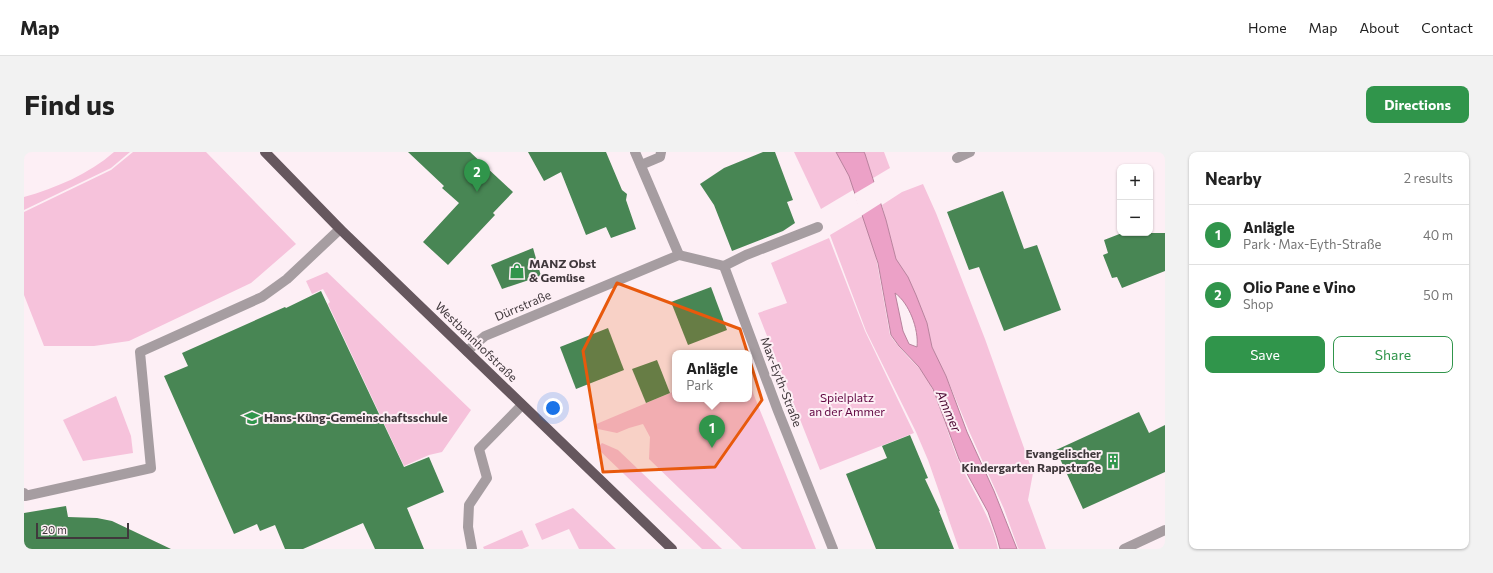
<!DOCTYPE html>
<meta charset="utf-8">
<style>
:root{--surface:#fff;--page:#f2f2f2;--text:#222;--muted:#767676;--line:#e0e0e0;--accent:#30954b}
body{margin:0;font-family:Commissioner,sans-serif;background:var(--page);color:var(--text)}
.controls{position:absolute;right:12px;top:12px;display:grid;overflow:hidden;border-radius:8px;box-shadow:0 1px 3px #0004}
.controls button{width:36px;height:36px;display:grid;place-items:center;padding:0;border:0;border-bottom:1px solid var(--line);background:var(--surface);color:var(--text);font:20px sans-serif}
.scale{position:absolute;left:12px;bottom:10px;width:93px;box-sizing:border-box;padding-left:4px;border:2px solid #40383c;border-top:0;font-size:11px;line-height:14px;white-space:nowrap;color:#40383c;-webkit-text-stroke:3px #fdeff5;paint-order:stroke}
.you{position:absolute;left:529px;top:256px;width:14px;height:14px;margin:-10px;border:3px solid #fff;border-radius:50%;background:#1a73e8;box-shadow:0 0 0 6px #1a73e833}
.badge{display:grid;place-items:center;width:26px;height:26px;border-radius:50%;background:var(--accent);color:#fff;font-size:13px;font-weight:700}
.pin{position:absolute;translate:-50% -33px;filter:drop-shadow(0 1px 2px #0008)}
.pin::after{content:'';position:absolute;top:21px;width:14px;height:12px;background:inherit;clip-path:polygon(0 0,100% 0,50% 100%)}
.popup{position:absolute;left:648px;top:198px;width:80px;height:52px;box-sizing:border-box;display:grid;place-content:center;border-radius:8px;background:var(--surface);filter:drop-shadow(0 1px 3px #0005);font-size:13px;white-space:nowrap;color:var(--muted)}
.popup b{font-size:15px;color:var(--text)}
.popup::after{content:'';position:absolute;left:50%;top:100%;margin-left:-8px;border:8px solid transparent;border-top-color:var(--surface)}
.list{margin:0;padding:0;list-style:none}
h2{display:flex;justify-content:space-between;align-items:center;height:52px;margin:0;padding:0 16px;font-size:17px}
h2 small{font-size:13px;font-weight:400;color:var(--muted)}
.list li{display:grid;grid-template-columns:26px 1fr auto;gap:12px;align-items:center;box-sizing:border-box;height:60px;padding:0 16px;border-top:1px solid var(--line)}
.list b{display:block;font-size:15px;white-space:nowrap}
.list p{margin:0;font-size:13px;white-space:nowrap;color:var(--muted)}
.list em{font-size:13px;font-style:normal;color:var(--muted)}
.actions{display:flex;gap:8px;padding:12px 16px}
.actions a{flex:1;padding:9px 0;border:1px solid var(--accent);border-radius:8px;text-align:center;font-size:14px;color:var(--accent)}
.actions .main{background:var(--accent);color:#fff}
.map{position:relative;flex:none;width:1141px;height:397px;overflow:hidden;border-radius:8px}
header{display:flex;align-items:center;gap:24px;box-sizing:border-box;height:56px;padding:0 20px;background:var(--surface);border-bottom:1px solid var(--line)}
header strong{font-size:19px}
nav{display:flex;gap:22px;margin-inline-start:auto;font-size:14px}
.intro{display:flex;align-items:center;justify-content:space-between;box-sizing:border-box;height:96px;padding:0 24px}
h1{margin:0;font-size:28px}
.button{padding:10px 18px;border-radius:8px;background:var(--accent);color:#fff;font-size:14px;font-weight:700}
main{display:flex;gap:24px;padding:0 24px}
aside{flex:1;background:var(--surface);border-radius:8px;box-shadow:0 1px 3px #0004}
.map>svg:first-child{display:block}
</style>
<header>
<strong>Map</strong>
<nav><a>Home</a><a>Map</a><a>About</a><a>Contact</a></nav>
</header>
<div class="intro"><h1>Find us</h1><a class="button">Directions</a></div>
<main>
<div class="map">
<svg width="1141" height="397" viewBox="0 0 1141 397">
<rect width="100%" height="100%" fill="#fdeff5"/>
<g fill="#f6c2db">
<path d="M90,0H106L87,16L0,58V45C32,36 65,22 90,0Z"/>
<polygon points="109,0 182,0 272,92 227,131 105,189 70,194 20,194 0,143 0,60 87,18"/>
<polygon points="770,0 860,0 866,16 797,57"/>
<polygon points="899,32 912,61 961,187 1009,321 1004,348 1022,397 995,397 994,396 980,357 945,279 922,224 908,195 903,171 884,125 872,107 858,53 878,40"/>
<path d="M840,63L850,94L866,183C872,192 879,199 886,207C890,211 895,215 899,220C915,245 922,278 933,305C946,336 967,363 974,397H935L904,308L892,280L842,179L806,83Z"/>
<polygon points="805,86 841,179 890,281 796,318 734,161 763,151 747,111"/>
<polygon points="303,120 447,258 418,300 405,303 380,314 304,152 306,150 299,137 288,142 282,129"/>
<polygon points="725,231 792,397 718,397 625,307 626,285 619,272 605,276 593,281 574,277 570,273 651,239 651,247 725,247"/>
<polygon points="92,244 107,284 109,301 59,309 39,268"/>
<polygon points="578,291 594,298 698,397 678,397 573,296"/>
<polygon points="549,356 592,397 555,397 545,377 518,388 511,372"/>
<polygon points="498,378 505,394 498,397 460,397 459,395"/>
</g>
<path fill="#eca1c7" stroke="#b8829d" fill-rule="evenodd" d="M812,0H840L841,2L862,68L872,107L884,125L892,143L903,171L908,195L922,224L943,280L970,339L993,397H976L973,386L964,360L935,307L909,237L895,215L875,194L867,183L854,111L825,24ZM871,141C885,151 895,177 893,195L885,192L879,179Z"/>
<polygon fill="#fdeff5" points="852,29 859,50 837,64 830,42"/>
<g fill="#488654">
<polygon points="384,0 446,0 489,40 469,61 471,63 424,113 399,90 435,51 418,36 420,34"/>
<polygon points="504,0 582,0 598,38 603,42 602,48 612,77 587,86 582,75 562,83 537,20 520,29"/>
<polygon points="739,0 751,0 769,48 763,50 771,71 759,79 708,99 690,53 676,32 700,16"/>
<polygon points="979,39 1000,97 1013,93 1037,158 980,179 955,115 945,118 923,60"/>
<polygon points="1098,81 1141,81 1141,119 1098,136 1093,125 1088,126 1079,103 1084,101 1080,88"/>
<polygon points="509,96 517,124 478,137 467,113"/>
<polygon points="687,135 703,178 664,193 647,150"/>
<polygon points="297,139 380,315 405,305 420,340 383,356 400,397 351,397 339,371 279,397 261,397 251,373 236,379 233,372 210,382 140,224 164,214 158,201 261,155 262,156"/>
<polygon points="584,176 600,218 552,237 536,195"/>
<polygon points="633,208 646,241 622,251 608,217"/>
<polygon points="1115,260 1125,281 1141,273 1141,320 1059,357 1032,298"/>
<polygon points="886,283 904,326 901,327 916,359 915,359 930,397 852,397 822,322 863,306 858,294"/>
<polygon points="42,354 44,365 73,366 88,369 147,397 0,397 0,361"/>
</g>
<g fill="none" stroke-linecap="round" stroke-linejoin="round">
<g stroke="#a69da1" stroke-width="10">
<polyline points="933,6 946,0"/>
<polyline points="617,13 636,5 637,0"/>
<polyline points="655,103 700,114"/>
<polyline points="700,114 754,259 809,397"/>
<polyline points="700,114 722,103 794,75"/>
<polyline points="443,199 461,184 655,103 611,0"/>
<polyline points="0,341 1,344 127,316 116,200 238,145 263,127 316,77"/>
<polyline points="448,397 444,375 445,353 463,326 455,297 498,253"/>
<polyline points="1100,397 1141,378"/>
</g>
<polyline stroke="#66575e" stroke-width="10" points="241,0 316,77 648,397"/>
</g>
<path fill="#e8590c" fill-opacity="0.2" stroke="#e8590c" stroke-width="3" stroke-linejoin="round" d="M593,131L716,177L738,248L691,315L579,320L559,199Z"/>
<defs>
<g id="shop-bare" transform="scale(1.2)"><path d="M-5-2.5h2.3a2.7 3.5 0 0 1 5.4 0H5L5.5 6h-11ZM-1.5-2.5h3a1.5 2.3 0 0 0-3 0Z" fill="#30954b" stroke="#fdeff5" stroke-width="2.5" paint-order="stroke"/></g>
<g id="school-bare" transform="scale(1.2)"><path d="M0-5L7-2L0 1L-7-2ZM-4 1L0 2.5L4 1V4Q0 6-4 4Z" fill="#30954b" stroke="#fdeff5" stroke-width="2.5" paint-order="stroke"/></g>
<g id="building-bare" transform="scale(1.2)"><path d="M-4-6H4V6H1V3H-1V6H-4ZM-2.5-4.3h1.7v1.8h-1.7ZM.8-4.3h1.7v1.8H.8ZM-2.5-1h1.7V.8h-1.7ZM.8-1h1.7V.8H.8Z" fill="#30954b" stroke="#fdeff5" stroke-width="2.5" paint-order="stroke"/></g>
</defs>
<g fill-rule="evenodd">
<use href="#shop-bare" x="493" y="119"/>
<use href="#school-bare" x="228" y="266"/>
<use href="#building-bare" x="1089" y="309"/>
</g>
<g text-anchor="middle" stroke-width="4" stroke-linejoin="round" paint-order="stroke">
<g font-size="12" font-weight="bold" fill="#40383c" stroke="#fdeff5" text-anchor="start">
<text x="505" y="116">MANZ Obst<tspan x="505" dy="14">&amp; Gemüse</tspan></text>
<text x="240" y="270">Hans-Küng-Gemeinschaftsschule</text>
<text x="1077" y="306" text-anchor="end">Evangelischer<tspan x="1077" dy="14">Kindergarten Rappstraße</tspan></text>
</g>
<g font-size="12" fill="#40383c" stroke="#fdeff5">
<text transform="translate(499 154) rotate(-23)" y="4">Dürrstraße</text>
<text transform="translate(452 190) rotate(44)" y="4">Westbahnhofstraße</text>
<text transform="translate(757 230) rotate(69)" y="4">Max-Eyth-Straße</text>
</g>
<g font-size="12" fill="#5f0540" stroke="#fdeff5">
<text x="823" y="250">Spielplatz<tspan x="823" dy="14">an der Ammer</tspan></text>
</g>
<g font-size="13" font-style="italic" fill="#4b0932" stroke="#fdeff5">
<text transform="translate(925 259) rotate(67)" y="5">Ammer</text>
</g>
</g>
</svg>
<div class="controls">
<button>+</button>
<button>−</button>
</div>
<div class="scale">20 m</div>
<div class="you"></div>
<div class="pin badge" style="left:688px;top:296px">1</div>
<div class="popup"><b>Anlägle</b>Park</div>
<div class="pin badge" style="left:453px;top:40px">2</div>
</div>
<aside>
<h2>Nearby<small>2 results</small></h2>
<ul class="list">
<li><span class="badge">1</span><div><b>Anlägle</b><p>Park · Max-Eyth-Straße</p></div><em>40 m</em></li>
<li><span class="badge">2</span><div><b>Olio Pane e Vino</b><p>Shop</p></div><em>50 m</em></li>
</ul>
<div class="actions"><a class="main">Save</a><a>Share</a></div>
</aside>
</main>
